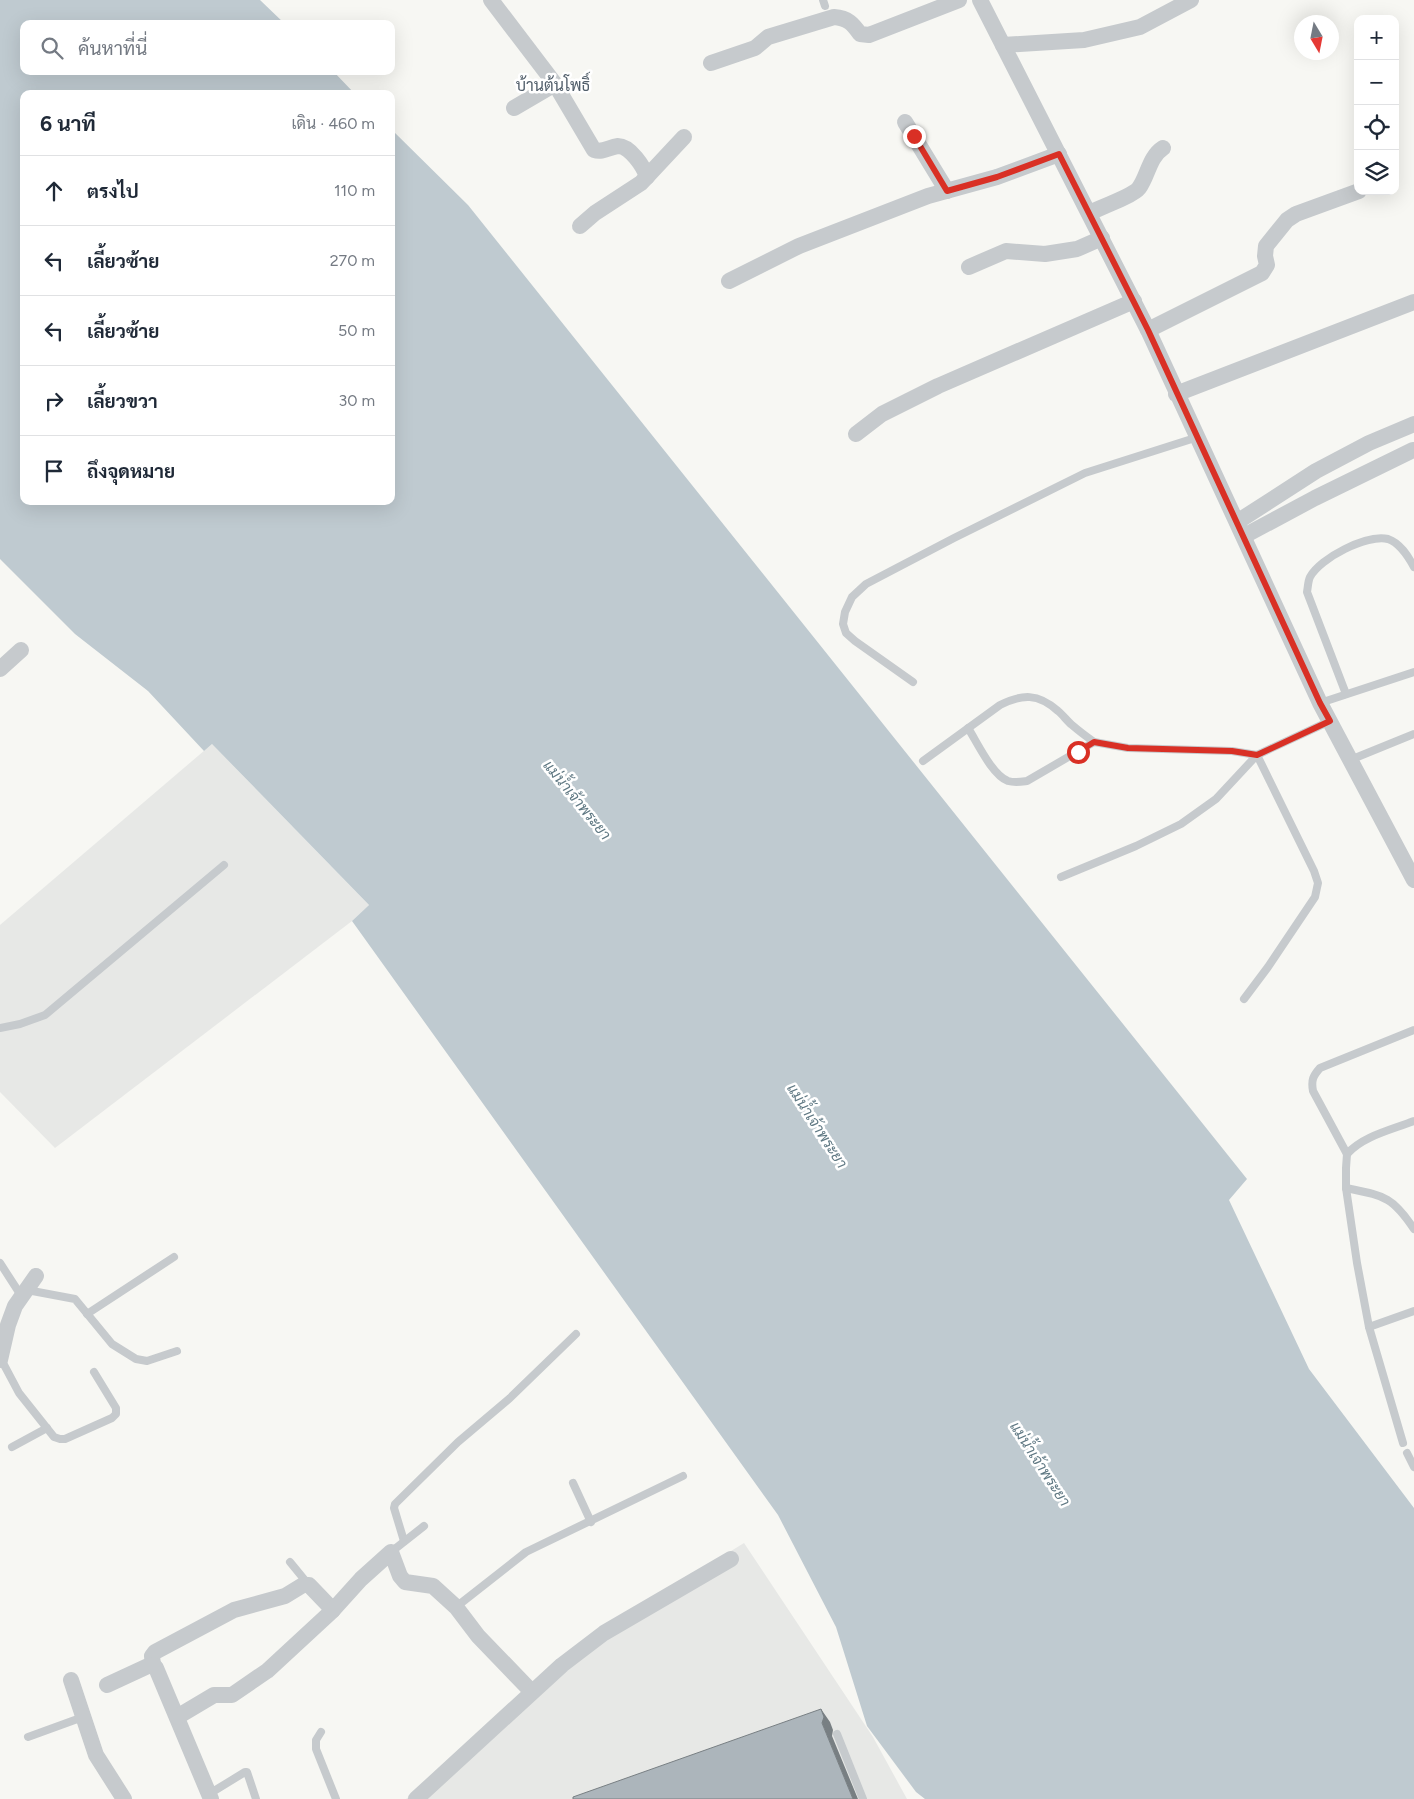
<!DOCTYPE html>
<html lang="th">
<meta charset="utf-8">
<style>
:root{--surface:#fff;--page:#f6f6f7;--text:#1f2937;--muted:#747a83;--line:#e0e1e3}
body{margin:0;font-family:Figtree,Sarabun,sans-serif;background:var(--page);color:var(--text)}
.controls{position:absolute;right:15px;top:15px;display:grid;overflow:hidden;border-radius:10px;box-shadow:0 5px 20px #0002}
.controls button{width:45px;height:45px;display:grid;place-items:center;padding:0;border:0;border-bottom:1px solid var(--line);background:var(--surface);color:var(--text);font:25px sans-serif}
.compass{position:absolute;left:1294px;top:15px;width:45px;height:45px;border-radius:50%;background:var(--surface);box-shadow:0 5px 20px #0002;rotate:170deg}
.stop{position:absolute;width:15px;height:15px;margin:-11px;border:4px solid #d93025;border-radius:50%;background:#fff}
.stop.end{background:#d93025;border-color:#fff;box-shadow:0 1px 5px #0008}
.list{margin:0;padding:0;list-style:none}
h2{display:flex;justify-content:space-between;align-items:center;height:65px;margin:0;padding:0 20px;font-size:21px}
h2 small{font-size:16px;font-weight:400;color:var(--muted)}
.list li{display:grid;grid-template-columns:32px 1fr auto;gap:15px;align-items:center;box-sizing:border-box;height:70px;padding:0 20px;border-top:1px solid var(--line)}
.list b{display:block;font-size:19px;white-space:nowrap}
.list em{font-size:16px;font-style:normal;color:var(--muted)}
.icon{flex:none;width:28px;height:28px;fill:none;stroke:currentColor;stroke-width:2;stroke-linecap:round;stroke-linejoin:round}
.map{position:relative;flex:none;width:1414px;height:1799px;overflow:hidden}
.search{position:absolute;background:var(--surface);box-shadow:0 5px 20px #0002;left:20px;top:20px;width:375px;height:55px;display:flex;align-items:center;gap:12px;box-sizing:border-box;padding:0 18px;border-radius:10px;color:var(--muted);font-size:19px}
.panel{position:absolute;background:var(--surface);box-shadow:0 5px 20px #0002;left:20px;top:90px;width:375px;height:415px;border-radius:10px}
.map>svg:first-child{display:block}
</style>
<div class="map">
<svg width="1414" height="1799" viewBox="0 0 1414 1799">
<rect width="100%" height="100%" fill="#f7f7f3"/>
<g fill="#e7e8e6">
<polygon points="212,744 369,905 352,921 55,1148 0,1092 0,925"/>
<polygon points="744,1543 873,1737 907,1799 406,1799 437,1776 577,1646"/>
</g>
<polygon fill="#bfcad0" points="0,0 260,0 285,24 24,24 24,71 333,71 355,94 24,94 24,501 391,501 391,129 468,205 1247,1179 1229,1200 1309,1369 1414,1508 1414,1799 925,1799 916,1792 867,1726 836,1627 778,1515 352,921 369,905 212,744 204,751 148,691 75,634 0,559"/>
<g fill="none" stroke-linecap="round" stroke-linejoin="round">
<g stroke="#c6cacd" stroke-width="8">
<polyline points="823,0 825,6"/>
<polyline points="913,682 855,641 846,633 843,624 845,612 852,597 866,584 954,538 1085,473 1198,437"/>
<path d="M1346,694L1307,592C1308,587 1308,581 1310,577C1320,558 1367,534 1388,539C1400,543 1408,556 1414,567"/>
<polyline points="1320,703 1414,672"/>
<path d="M968,728C977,742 992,775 1008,781C1015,783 1020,782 1027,781L1094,742L1128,748L1232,751L1257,755L1314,871L1318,883L1315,897L1268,967L1244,999"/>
<polyline points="1350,760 1414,734"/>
<path d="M923,761L1000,705C1022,694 1038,693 1058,711C1063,715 1067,721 1072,725C1079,731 1087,737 1094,742"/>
<polyline points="1061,877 1136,846 1181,824 1216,799 1257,755 1330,721"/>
<polyline points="0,1028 20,1024 45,1015 224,865"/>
<path d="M1347,1154C1363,1136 1391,1130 1414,1121"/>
<path d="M1346,1188C1384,1196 1392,1196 1414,1229"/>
<polyline points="0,1263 22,1297"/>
<polyline points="27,1290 75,1299 112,1344 136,1359 147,1361 177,1351"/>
<polyline points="87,1314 174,1257"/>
<polyline points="1369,1327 1414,1311"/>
<polyline points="1,1359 19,1393 54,1437 60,1439 65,1439 112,1418 116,1414 116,1408 94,1372"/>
<path d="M1403,1443L1369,1327L1357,1263L1346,1188V1168L1347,1154L1313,1091C1311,1080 1313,1076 1320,1068L1414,1030"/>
<polyline points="12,1447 47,1428"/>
<polyline points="1407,1453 1414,1467"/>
<polyline points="573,1483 591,1522"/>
<polyline points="404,1541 394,1508 395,1504 458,1442 510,1398 576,1334"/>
<polyline points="391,1552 424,1526"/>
<polyline points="290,1562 308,1584"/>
<polyline points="456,1607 526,1552 683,1476"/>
<polyline points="321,1732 316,1740 316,1749 336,1799"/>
<polyline points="837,1734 863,1799"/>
<polyline points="28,1737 83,1717"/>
<polyline points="209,1794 245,1772 247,1772 256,1799"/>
</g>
<g stroke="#c6cacd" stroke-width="16">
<path d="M491,0L555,84L594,150C603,153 609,147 618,146C630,146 644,167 647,177"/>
<polyline points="980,0 1148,330 1320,703 1414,880"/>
<polyline points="1003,45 1084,40 1140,27 1191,0"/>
<path d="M711,63L755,48L768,37L834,17C848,18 853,24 860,34L869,35L959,0"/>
<polyline points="514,108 555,84"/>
<polyline points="905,122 947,191"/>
<path d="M1089,213C1099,208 1133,196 1139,188C1148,176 1149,157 1163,148"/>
<polyline points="580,226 595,213 641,183 684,137"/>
<polyline points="969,267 1006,251 1045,254 1077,249 1102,238"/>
<polyline points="729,281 799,246 928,196 997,177 1059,154"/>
<polyline points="1148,330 1262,273 1267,265 1265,256 1266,246 1287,220 1296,214 1359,191"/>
<polyline points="1176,394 1414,302"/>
<polyline points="856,434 882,414 938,386 1134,301"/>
<polyline points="1237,522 1316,471 1369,443 1414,424"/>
<polyline points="1244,536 1315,498 1413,450"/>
<polyline points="0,669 21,650"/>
<polyline points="0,1360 8,1325 15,1306 36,1276"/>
<polyline points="153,1665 152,1656 155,1652 234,1610 285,1596 303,1585 309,1585 333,1610"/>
<polyline points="71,1680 96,1755 124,1799"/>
<polyline points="107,1685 148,1666 153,1665 156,1668 211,1799"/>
<polyline points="177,1717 214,1695 232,1695 267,1671 333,1610 361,1579 391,1552 400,1576 405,1582 433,1586 456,1607 478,1636 532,1692"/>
<polyline points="416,1799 562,1665 604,1633 731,1559"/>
</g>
</g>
<polygon fill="#787f83" points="821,1709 830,1722 833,1730 832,1736 858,1799 853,1799 822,1723"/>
<polygon fill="#acb5bb" stroke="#787f83" points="821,1709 824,1717 822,1723 853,1799 573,1799 573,1797"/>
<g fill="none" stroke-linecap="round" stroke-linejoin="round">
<polyline stroke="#d93025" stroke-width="6" points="914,136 947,191 997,177 1059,154 1148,330 1320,703 1330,721 1257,755 1232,751 1128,748 1094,742 1078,752"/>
</g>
<g text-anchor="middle" stroke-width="5" stroke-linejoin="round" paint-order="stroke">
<g font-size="15" font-style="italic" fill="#5f7883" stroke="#fff">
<text transform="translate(577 800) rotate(51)" y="5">แม่น้ำเจ้าพระยา</text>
<text transform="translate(817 1126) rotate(57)" y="5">แม่น้ำเจ้าพระยา</text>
<text transform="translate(1040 1464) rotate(57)" y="5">แม่น้ำเจ้าพระยา</text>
</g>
<g font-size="16" fill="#525f6b" stroke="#fff">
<text x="553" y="91">บ้านต้นโพธิ์</text>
</g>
</g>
</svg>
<div class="controls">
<button>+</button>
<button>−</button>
<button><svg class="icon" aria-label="locate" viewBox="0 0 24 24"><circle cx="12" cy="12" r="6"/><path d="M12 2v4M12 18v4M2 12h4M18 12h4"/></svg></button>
<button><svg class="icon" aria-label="layers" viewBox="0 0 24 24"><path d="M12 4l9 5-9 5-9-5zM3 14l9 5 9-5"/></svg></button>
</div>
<svg class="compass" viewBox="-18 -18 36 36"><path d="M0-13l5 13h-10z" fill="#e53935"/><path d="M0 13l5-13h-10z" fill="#747a83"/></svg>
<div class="stop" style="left:1078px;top:752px"></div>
<div class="stop end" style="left:914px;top:136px"></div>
<div class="search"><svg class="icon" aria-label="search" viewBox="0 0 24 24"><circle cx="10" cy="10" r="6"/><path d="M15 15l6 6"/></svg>ค้นหาที่นี่</div>
<section class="panel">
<h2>6 นาที<small>เดิน · 460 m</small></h2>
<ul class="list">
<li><svg class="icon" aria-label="ahead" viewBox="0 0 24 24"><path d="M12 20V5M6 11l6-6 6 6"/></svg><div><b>ตรงไป</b></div><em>110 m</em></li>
<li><svg class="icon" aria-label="left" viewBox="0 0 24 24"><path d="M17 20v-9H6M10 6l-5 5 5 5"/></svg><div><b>เลี้ยวซ้าย</b></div><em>270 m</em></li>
<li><svg class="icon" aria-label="left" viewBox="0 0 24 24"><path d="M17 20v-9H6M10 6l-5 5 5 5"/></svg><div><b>เลี้ยวซ้าย</b></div><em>50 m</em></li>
<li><svg class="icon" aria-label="right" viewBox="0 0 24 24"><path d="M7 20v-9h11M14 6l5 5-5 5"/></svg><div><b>เลี้ยวขวา</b></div><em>30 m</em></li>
<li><svg class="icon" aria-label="arrive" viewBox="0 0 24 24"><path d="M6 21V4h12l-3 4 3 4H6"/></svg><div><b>ถึงจุดหมาย</b></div></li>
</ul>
</section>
</div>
